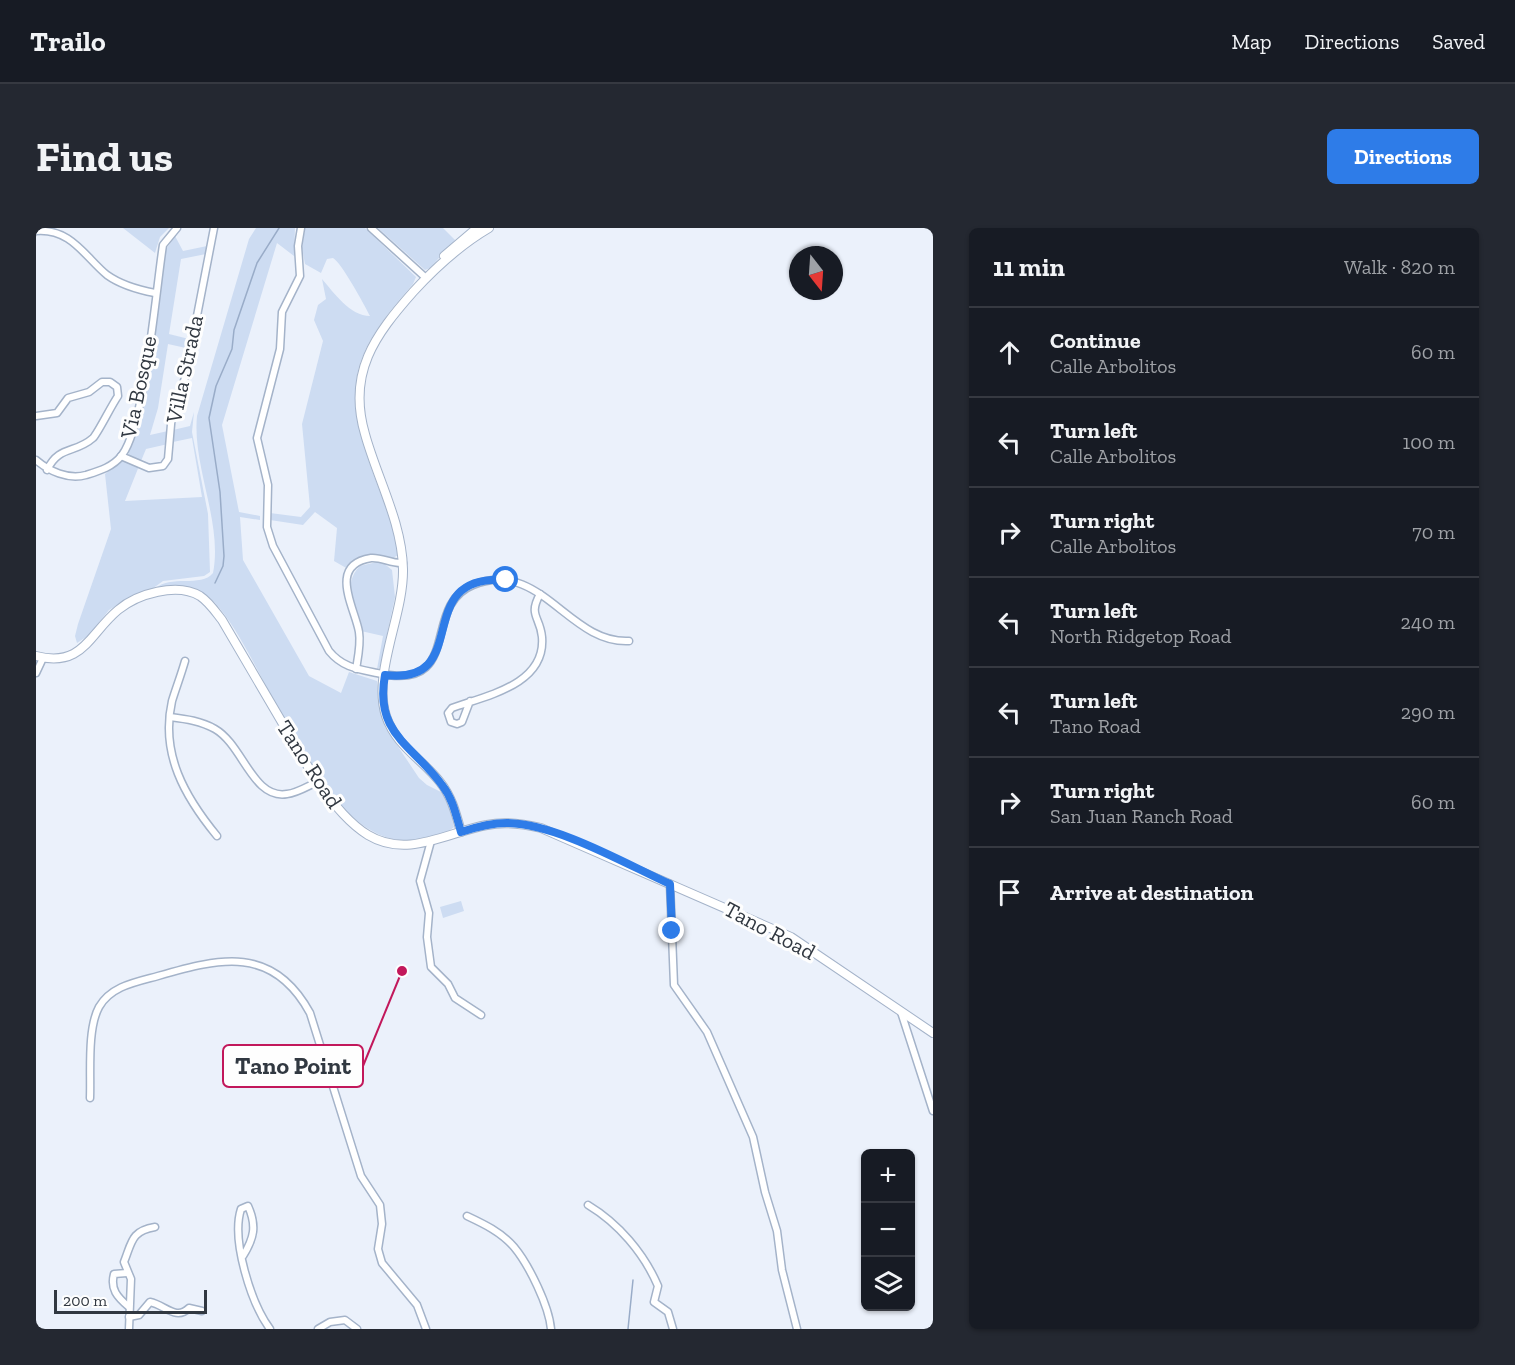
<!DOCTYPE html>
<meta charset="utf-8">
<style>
:root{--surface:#171b24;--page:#242831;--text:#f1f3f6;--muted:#9ea1a6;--line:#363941;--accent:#2e7ce8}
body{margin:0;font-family:"Zilla Slab",serif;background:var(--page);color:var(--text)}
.controls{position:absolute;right:18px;bottom:18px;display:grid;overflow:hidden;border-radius:9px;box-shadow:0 2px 4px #0004}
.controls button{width:54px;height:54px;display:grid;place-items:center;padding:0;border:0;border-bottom:2px solid var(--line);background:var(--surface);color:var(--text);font:30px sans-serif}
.compass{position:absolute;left:753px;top:18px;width:54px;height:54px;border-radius:50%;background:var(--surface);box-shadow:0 2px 4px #0004;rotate:163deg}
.scale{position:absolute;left:18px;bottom:15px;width:153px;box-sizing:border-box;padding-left:6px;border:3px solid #313841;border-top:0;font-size:16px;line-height:21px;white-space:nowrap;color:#313841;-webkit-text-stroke:4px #fefefe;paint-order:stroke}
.stop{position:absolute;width:18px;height:18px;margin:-14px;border:4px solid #2e7ce8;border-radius:50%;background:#fff}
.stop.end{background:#2e7ce8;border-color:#fff;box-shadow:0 2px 6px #0008}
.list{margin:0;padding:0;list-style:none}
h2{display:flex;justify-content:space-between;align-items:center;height:78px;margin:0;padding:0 24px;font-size:26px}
h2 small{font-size:20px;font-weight:400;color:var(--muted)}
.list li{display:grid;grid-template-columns:39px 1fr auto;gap:18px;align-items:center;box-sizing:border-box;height:90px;padding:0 24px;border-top:2px solid var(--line)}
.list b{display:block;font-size:22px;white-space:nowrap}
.list p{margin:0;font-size:20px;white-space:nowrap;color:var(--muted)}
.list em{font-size:20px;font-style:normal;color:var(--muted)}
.icon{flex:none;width:33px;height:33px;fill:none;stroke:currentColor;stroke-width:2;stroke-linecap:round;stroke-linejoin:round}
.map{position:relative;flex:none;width:897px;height:1101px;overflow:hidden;border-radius:9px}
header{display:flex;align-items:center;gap:36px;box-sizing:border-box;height:84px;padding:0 30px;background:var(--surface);border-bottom:2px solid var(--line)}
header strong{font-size:28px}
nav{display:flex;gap:33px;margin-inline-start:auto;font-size:21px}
.intro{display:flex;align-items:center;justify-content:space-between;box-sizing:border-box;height:144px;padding:0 36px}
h1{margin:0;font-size:42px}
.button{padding:15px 27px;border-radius:9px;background:var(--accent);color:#fff;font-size:21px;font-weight:700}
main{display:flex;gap:36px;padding:0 36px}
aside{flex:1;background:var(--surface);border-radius:9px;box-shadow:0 2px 4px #0004}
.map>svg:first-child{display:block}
</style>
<header>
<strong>Trailo</strong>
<nav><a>Map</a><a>Directions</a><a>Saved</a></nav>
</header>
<div class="intro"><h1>Find us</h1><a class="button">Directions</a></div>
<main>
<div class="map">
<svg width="897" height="1101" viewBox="0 0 897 1101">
<rect width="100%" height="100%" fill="#ebf1fb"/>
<g fill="#cddcf2">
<polygon points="87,0 133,0 124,9 119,25"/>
<path d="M220,0H259L258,28L241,15L186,197L203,284L224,288V292L204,289L207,332L273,448L305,465L313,444L341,453L349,499L383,550L391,557L407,565L412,574L418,599C411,606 395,609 385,611C287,632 232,431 179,375C161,357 142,359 119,361C134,346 165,360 177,345C187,295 156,238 161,188L213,11Z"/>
<path d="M269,0H329L380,49L377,56C309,133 307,161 341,256C350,280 359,302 362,327L354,332L332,328L312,341L298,333L301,300L279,284L267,297L234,292V285L265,289L274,279L266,196L287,113L278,92L282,77L290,71L286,51C298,65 314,88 334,88C328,76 305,34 297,30L291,31L285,45L269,36L266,20Z"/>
<polygon points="342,0 407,0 419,12 394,40 389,42"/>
<polygon points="139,8 147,23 171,18 170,26 145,31 133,106 153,111 150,120 132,116 122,180 114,207 132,203 132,216 110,221 105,233 93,227 93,222 103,190 129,23"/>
<polygon points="158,184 156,204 172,286 174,344 168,348 127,353 116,361 97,367 73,382 53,407 41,415 39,408 42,396 75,301 69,246 87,232 103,238 89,273 166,269 156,210 137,214 137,202 154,198"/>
<path d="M345,333L356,342L359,369L344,439L341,441L347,408L325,403C319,381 305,357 324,338Z"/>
<polygon points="425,673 428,683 407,690 404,679"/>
</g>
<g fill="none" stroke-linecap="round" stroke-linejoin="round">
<g stroke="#99acc8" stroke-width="1.5">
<polyline points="179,355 187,338 188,328 184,264 173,190 180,158 196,121 198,102 221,35 243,0"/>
<polyline points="592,1101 597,1052"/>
</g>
<g stroke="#a4b3c9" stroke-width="9">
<g id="minor">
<path d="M265,0L262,18L264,48L246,84L244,121L221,210L232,257L231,299L237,318L293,423C306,439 321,441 341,445C429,465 384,378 437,357C505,330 532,416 593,413"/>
<polyline points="335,0 390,50"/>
<path d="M0,3C35,0 49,29 71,47C85,57 103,62 119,65"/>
<path d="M0,188L21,185L32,170L53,164L66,154H74L81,159L82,168C75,178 62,205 57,210C39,226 23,217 11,242"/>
<polyline points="85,228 113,240 127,238 132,231 136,185 149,150 178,0"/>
<path d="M0,232C13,243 32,252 50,247C63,243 77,239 86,227C109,197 120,61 127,17L141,0"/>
<path d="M149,433C145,447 140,460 136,473C124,526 149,569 181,608"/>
<path d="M320,441C322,429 325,416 323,404C319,380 291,337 335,330C346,329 355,336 367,335"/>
<polyline points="0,445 7,430"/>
<path d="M434,473L426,494L421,496L415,494L412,485L416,480C449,468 510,457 506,409C504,388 492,388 504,366"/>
<path d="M134,489C150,491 165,493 179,501C207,517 217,572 251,566C261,565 272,558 281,554"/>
<polyline points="395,613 384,653 393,685 391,709 395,739 412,756 419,770 445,787"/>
<polyline points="634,656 638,757 671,804 717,909 729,964 741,1003 746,1042 761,1101"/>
<polyline points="865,784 897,883"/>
<path d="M54,870C55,845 51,801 63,779C75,758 100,754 122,748C184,730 237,717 274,785L325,948L344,977L346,996L342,1021L346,1035L381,1077L390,1101"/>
<path d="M552,977C582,995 608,1025 622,1058L618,1074L632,1084L637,1101"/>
<path d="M431,988C448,996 465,1004 478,1019C493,1037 513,1078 515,1101"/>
<path d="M207,1028C218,1010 221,998 212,978L205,981C195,1012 215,1075 234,1101"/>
<path d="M91,1045L78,1046C74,1061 81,1069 93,1079"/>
<path d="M93,1089L103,1087L114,1074C129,1077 140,1093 153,1080L166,1083"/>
<path d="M93,1101L95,1051L88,1034C96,1014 95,1003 119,999"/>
<polyline points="282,1101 294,1094 309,1092 321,1101"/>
</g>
</g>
<g stroke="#a4b3c9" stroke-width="10">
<g id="tertiary">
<polyline points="408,28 441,0"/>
<path d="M0,428C47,440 53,406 82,382C101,366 141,354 164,368C173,374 179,383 186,392L281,554C296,573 311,594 332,607C372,631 411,604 451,597C469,593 488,596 505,600L755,709L897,805"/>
<path d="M425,604C420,586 416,569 404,554C386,531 360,518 350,488C336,445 368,387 367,341C366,294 341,250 329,206C311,145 339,107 377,64C400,39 424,17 453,0"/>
</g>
</g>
<use href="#minor" stroke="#fff" stroke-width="6"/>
<use href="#tertiary" stroke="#fff" stroke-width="8"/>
</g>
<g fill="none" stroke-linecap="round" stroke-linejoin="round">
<path stroke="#2e7ce8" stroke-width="8" d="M470,352C372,345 440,458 349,447C338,506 377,517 406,557C417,571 420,587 425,604C440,599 455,595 471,595C521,596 588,635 634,656L636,703"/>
</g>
<g text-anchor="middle" stroke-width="6" stroke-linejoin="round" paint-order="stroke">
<g font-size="22" fill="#313841" stroke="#fefefe">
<text transform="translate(148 141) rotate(-78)" y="8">Villa Strada</text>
<text transform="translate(102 159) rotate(-78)" y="8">Via Bosque</text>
<text transform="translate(274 536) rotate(57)" y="8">Tano Road</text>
<text transform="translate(734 702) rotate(28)" y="8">Tano Road</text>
</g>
</g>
<path fill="none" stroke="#c2185b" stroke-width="2" d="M366 743L327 838"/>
<circle fill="#c2185b" stroke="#fefefe" stroke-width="2" cx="366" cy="743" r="6"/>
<rect fill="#fefefe" stroke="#c2185b" stroke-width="2" x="187" y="817" width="140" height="42" rx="6"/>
<g font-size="24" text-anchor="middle" font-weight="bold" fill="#313841">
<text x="257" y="846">Tano Point</text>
</g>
</svg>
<div class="controls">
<button>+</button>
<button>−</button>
<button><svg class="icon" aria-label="layers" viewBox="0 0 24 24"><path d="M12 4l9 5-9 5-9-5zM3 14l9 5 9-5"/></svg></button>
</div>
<svg class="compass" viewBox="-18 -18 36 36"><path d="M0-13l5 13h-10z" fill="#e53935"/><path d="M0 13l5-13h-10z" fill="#9ea1a6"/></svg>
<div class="scale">200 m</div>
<div class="stop" style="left:470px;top:352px"></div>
<div class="stop end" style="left:636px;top:703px"></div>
</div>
<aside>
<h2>11 min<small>Walk · 820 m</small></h2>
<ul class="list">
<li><svg class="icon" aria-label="ahead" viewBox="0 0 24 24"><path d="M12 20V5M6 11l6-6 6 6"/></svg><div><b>Continue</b><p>Calle Arbolitos</p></div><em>60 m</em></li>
<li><svg class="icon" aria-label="left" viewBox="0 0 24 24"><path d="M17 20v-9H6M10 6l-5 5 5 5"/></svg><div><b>Turn left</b><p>Calle Arbolitos</p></div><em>100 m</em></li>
<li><svg class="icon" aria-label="right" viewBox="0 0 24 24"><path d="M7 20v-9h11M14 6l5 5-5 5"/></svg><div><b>Turn right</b><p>Calle Arbolitos</p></div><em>70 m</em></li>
<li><svg class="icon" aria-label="left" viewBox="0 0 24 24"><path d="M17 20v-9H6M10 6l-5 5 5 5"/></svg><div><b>Turn left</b><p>North Ridgetop Road</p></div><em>240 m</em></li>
<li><svg class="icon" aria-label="left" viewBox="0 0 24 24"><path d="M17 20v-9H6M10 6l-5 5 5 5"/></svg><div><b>Turn left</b><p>Tano Road</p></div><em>290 m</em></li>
<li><svg class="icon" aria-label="right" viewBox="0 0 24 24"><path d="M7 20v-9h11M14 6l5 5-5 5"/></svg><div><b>Turn right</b><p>San Juan Ranch Road</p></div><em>60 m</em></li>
<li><svg class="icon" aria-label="arrive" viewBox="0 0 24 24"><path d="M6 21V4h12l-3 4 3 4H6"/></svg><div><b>Arrive at destination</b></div></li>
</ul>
</aside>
</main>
